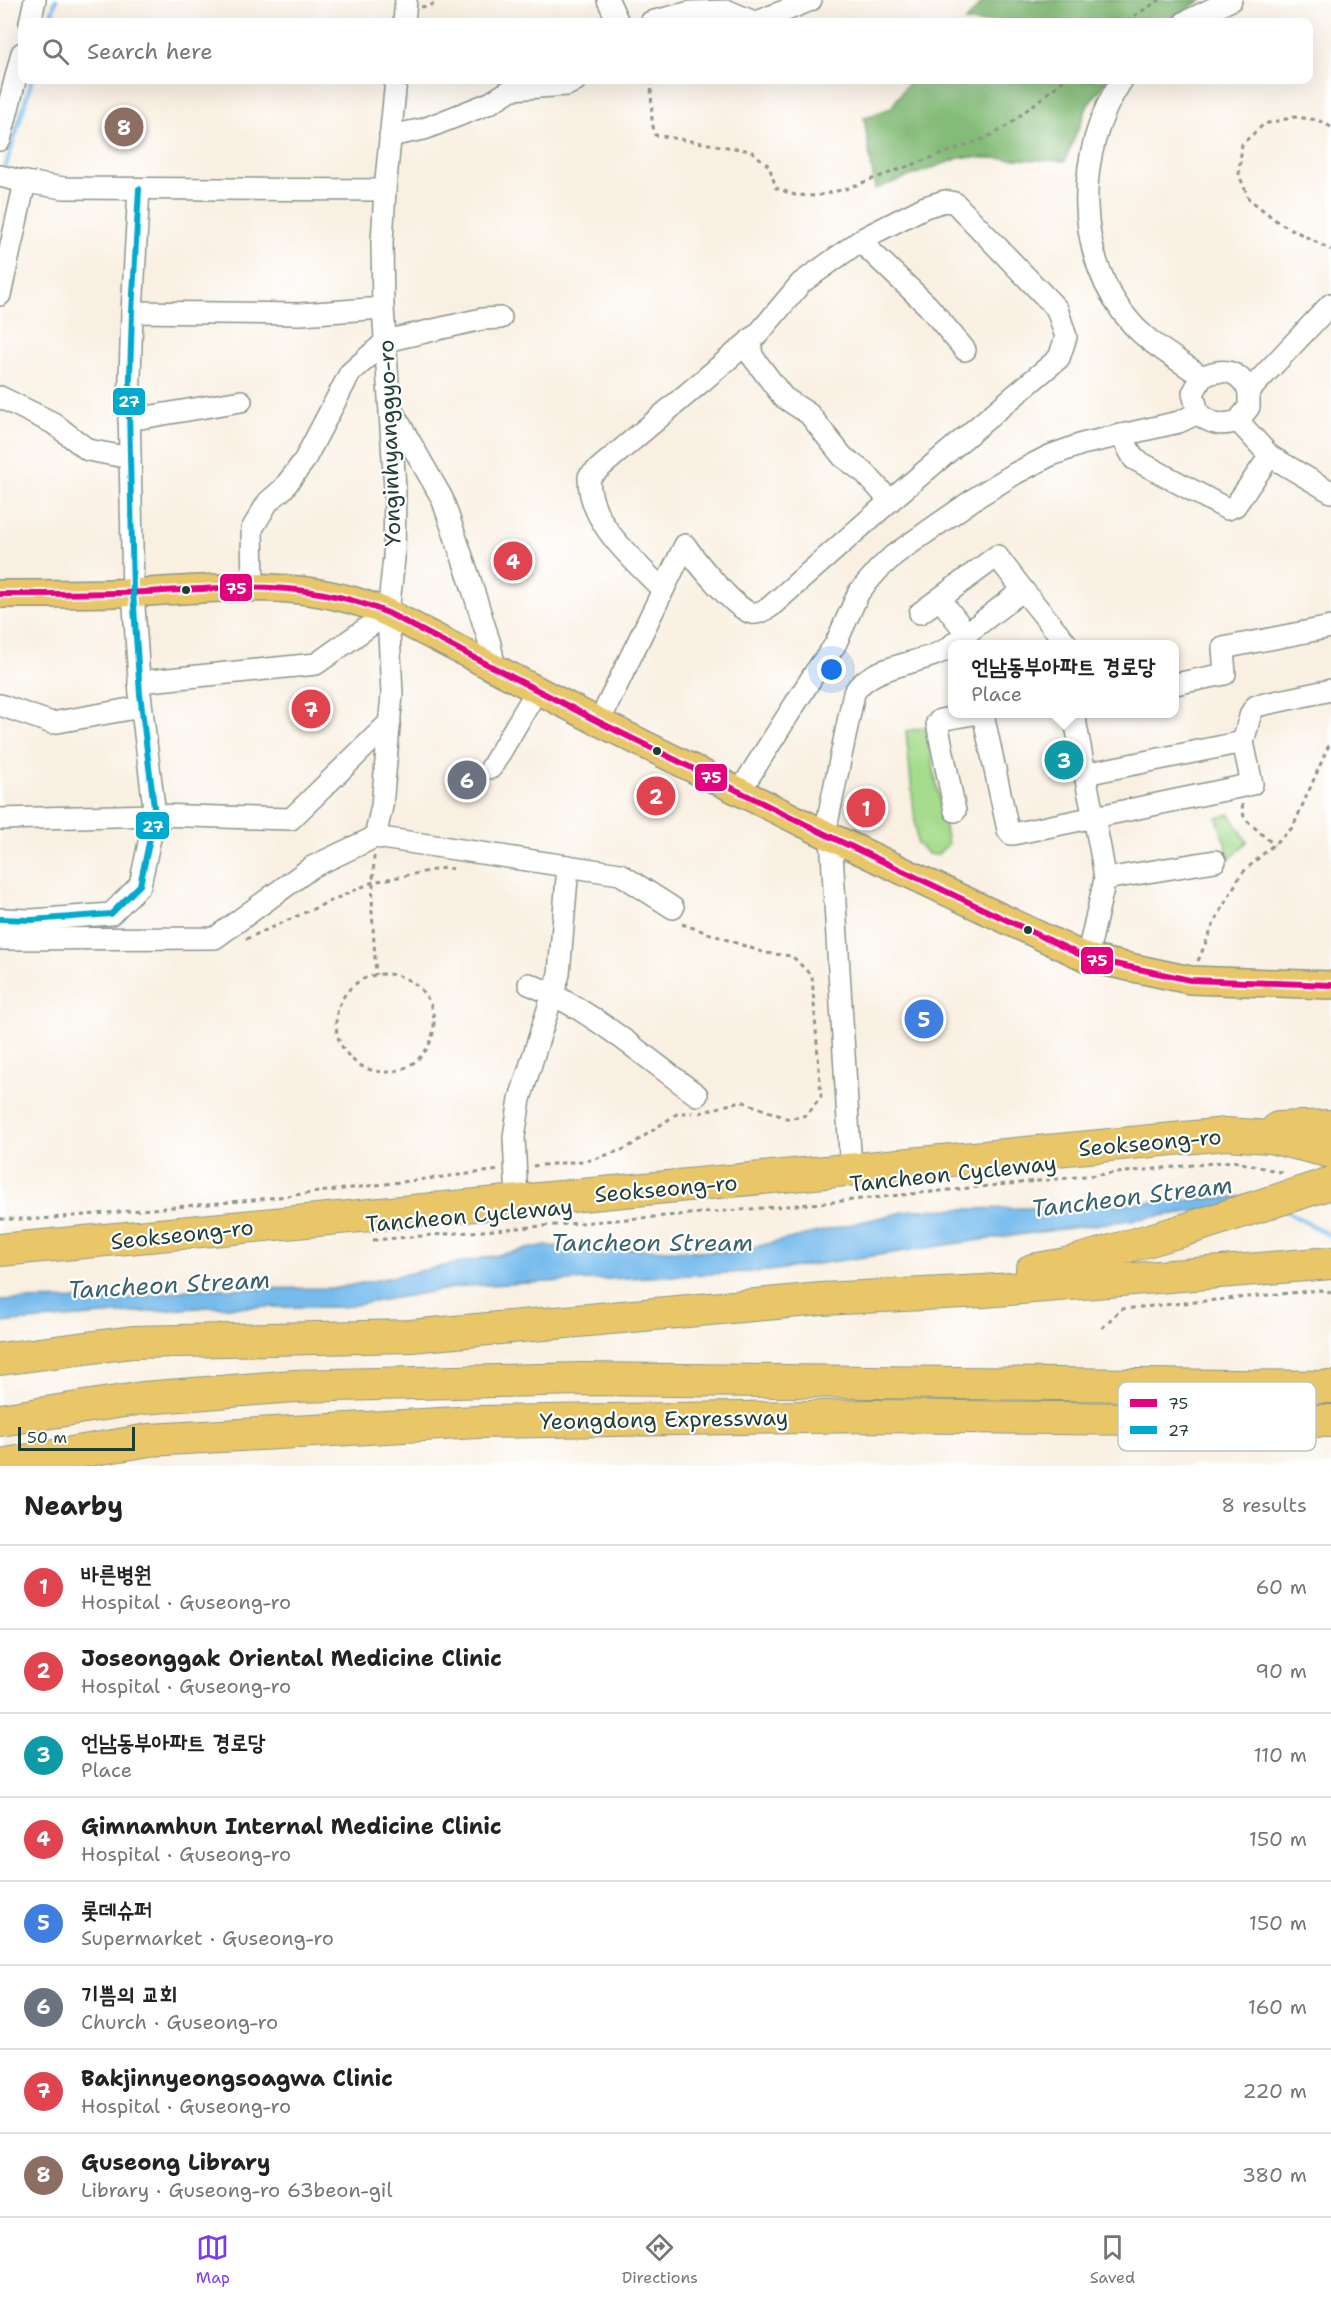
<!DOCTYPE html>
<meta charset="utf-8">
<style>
:root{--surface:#fff;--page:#f6f6f6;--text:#222;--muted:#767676;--line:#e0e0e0;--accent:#7c3aed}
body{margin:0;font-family:"Shantell Sans","Poor Story",sans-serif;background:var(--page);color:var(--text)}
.scale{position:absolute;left:18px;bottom:15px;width:117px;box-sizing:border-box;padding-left:6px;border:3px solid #1f3d34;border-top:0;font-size:16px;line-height:21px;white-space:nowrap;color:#1f3d34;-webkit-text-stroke:4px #fff;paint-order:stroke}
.you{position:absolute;left:832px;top:670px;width:21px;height:21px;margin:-15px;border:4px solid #fff;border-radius:50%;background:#1a73e8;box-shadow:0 0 0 9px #1a73e833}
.badge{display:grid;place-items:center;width:39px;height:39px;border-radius:50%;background:var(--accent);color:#fff;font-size:20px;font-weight:700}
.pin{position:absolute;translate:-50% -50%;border:3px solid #fff;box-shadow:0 2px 6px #0006}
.popup{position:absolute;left:948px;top:640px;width:231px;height:78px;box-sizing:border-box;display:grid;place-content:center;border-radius:12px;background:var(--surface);filter:drop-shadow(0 2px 4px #0005);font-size:20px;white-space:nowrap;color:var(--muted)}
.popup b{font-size:22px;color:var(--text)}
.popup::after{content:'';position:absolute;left:50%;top:100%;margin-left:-12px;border:12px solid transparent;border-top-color:var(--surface)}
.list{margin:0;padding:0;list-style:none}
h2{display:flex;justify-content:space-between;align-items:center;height:78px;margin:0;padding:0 24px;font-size:26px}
h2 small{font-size:20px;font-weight:400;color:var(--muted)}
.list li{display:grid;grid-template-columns:39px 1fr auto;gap:18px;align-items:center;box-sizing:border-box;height:84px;padding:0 24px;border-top:2px solid var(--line)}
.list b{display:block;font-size:22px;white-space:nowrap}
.list p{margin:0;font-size:20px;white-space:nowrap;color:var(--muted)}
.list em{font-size:20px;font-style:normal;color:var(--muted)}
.icon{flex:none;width:33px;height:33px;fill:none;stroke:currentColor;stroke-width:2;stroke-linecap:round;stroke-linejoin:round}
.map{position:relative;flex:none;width:1331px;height:1466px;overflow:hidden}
.search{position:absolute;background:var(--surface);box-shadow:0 6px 24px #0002;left:18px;right:18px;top:18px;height:66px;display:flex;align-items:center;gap:15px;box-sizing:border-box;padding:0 21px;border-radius:12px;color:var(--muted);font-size:22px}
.sheet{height:750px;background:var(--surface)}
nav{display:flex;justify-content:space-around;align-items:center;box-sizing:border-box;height:84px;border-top:2px solid var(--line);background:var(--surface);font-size:16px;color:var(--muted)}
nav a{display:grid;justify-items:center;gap:3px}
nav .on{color:var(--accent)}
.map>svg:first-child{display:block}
</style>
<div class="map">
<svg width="1331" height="1466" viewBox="0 0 1331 1466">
<rect width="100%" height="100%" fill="#fff"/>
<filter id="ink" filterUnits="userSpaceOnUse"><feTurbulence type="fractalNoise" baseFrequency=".0167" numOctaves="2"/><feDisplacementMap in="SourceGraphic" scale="12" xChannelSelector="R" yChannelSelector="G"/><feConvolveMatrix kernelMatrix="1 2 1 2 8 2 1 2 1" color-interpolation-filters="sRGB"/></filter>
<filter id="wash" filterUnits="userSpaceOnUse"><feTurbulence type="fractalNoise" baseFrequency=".008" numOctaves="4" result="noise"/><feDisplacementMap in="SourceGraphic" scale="24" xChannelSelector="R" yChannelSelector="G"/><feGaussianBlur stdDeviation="1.35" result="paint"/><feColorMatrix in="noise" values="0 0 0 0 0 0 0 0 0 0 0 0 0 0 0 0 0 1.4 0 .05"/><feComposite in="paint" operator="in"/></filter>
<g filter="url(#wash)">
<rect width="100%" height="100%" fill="#f9f0e2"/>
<g fill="#a5db8c" stroke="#628c60" stroke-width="1.5">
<polygon points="926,727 948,844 937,855 928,854 917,843 906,731"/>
<polygon points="1230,814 1247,842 1230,859 1217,818"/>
</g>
<g fill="#84bb78" stroke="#527c56" stroke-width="1.5">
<polygon points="984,0 1202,0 1165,22 965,22"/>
<polygon points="910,80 1108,80 1088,105 1065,161 962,157 875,189 864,118 891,108"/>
</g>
<polygon fill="#77bbed" stroke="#4b7c90" stroke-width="1.5" points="1267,1195 1291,1213 1249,1204 973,1241 769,1271 465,1286 343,1307 209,1307 0,1323 0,1300 125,1299 195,1289 338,1288 542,1246 733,1252 912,1210 1078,1207"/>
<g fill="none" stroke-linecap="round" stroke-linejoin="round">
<g stroke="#77bbed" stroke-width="4.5">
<polyline points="49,22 56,0"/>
<polyline points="4,172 32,80"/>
<polyline points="1286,1211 1331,1236"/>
</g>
</g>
</g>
<g filter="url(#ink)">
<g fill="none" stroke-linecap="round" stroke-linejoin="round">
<g stroke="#8c968b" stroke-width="24">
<g id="minor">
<polyline points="608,0 618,22"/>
<polyline points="30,22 35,0"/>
<polyline points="404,22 406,0"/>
<polyline points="651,22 691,12 728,11 754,22"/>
<polyline points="757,22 811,0"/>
<polyline points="1185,22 1231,0"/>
<path d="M1122,80C1074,151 1073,258 1132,324C1151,345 1179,360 1202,377L1193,393L1198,413"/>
<polyline points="390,136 424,129 490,103 512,89 567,85 576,80"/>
<polyline points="0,140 22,53"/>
<polyline points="0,176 25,182 64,188 385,190"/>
<polyline points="860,241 928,306 965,350"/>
<polyline points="0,295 25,182"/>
<polyline points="132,312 301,314 383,308"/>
<polyline points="750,340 752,356 783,397 809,414 843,457 865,473 890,501"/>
<path d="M1202,377C1222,367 1239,370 1249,391"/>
<polyline points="0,397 53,423 88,450 130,458"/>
<polyline points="394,414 442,498 470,580 490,644 495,669"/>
<polyline points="129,420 241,401"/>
<polyline points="1238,421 1270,456 1331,492"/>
<polyline points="1121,435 1134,459 1227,509 1235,506 1270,456"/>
<polyline points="253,588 252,529 268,502 283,489 304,461 350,373 385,342 394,339 482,319 501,318"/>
<polyline points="940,599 967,634"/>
<polyline points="920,613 997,556 1023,590"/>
<polyline points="953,644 1023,590 1067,644"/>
<polyline points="139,682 316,664 388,613"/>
<polyline points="1175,684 1225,674 1223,648 1331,627"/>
<polyline points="0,705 52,723 141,707"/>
<path d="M983,714L1008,830L1011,834H1013L1239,787L1252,784L1243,742L1085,774C1091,809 1101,844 1105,879L1087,958"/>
<polyline points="1074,714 1085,774"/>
<path d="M599,722L685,545C695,560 735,610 752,613C759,614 764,610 770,607L890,501L1059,358L1066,337L1057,309L955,203L945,201L925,207L864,238L801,283L759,333L589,477C588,523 633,559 663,590"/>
<polyline points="1243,742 1251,713 1256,706 1331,690"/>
<polyline points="491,768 537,690"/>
<path d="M740,791L816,671L835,645L859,592L878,570L894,555L977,497L1016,473L1049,456L1082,444L1179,422L1198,413C1211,425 1222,426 1238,421L1249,407V391L1331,304"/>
<polyline points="955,811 937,723 940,720 973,714"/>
<polyline points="0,819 155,815 291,819 390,722"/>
<path d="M825,833L854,693C872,662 925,666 953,645"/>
<polyline points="375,837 382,806 392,694 388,613 394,558 395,488 383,308 382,243 385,190 396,80"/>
<polyline points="831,837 851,1170"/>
<polyline points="1105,879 1215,861"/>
<polyline points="0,919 32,920 111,914 140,885 155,815 140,694 133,592 129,409 132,312 139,189"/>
<polyline points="0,939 215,938 312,867 375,837 620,874 673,908"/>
<path d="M529,984C590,1008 645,1057 697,1095"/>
<polyline points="517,1202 514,1137 520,1099 559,974 568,866"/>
</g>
</g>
<g stroke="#8c968b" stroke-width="30">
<path id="major" d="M0,594C49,594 97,594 146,592C231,588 307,578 388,613L599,722L831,837L1087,958L1190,980L1331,985"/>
</g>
<g stroke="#8c968b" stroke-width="34">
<g id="highway">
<polyline points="1278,1128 1331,1126"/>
<polyline points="0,1250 1226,1134 1270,1137 1331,1152"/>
<polyline points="1032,1270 1066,1264 1181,1231"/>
<polyline points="0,1359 133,1342 411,1336 821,1299 984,1291 1331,1263"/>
<polyline points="0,1420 143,1398 295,1386 582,1379 1331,1387"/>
<polyline points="0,1465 149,1440 477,1422 875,1416 1331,1421"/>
</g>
</g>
<g stroke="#8c968b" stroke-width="3" stroke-dasharray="4.5 4.5" stroke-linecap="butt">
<polyline points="421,7 432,5 435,0"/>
<polyline points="1127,22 1137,14 1160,0"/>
<polyline points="651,80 652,122 655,135 751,151 769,166 776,188 795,195 816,196 845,189 986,138 1007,126 1064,80"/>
<polyline points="1331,127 1318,120 1295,117 1264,124 1242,144 1239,175 1249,199 1278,222 1331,250"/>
<polyline points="1242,804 1244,818 1274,845"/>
<polyline points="374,856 372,911 376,975"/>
<polyline points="682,924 765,953 792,956 812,976 821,1097 807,1115 789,1119 741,1101 700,1113"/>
<polyline points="246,939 373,882 444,868 457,869"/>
<polyline points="1198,961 1214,923 1241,874 1293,827 1328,747 1331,745"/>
<circle cx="385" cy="1023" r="49"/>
<polyline points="533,1166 592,1160 627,1148 678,1113 693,1113"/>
<polyline points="0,1219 40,1219 253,1200 500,1170"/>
<polyline points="373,1240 823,1203 1233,1161 1285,1173"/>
<polyline points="1102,1328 1121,1309 1321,1290 1331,1293"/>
</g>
<use href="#minor" stroke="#fff" stroke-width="21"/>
<use href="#major" stroke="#e9c769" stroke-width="27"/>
<use href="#highway" stroke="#e9c769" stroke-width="32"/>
<g stroke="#8c968b" stroke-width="34" stroke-linecap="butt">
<polyline id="highway-bridge" points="1181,1231 1331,1183"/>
</g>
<use href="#highway-bridge" stroke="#e9c769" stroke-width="32"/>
<g stroke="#fff" stroke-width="10">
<path id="bus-1" d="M0,594C49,594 97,594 146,592C231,588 307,578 388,613L599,722L831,837L1087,958L1190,980L1331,985"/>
</g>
<g stroke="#fff" stroke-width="10">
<polyline id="bus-2" points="0,919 32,920 111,914 140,885 155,815 140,694 133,592 129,409 132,312 139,189"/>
</g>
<use href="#bus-1" stroke="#e5007d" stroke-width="6"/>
<use href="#bus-2" stroke="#00a9ce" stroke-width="6"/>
</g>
</g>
<g fill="#1f3d34" stroke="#fff" stroke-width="2">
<circle cx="186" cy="590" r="5"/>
<circle cx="657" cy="751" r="5"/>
<circle cx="1028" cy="930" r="5"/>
</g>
<g text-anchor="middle" stroke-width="4.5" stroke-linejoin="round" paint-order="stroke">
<g font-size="22" fill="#1f3d34" stroke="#fff">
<text transform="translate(389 443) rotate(-92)" y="8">Yonginhyanggyo-ro</text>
<text transform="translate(1150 1142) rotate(-5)" y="8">Seokseong-ro</text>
<text transform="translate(953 1173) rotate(-6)" y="8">Tancheon Cycleway</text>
<text transform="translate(666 1188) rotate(-5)" y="8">Seokseong-ro</text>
<text transform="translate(469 1215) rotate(-5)" y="8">Tancheon Cycleway</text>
<text transform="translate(182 1234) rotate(-6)" y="8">Seokseong-ro</text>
<text transform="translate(664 1419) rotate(-1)" y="8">Yeongdong Expressway</text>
</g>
<g font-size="24" font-style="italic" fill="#39636c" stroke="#fff">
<text transform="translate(1132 1197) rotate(-7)" y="8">Tancheon Stream</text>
<text x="652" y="1251">Tancheon Stream</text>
<text transform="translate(169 1285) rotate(-3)" y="8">Tancheon Stream</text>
</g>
</g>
<rect x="1118" y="1382" width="198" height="69" rx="9" fill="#fff" stroke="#bcc5c2" stroke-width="1.5"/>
<rect x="1130" y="1399" width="27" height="8" fill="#e5007d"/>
<rect x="1130" y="1426" width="27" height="8" fill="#00a9ce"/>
<g font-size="16" fill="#1f3d34">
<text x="1168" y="1409">75</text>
<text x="1168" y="1436">27</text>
</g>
<g stroke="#fff" stroke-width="2">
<rect x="112" y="387" width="34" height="29" rx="6" fill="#00a9ce"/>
<rect x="219" y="573" width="34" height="29" rx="6" fill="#e5007d"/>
<rect x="694" y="763" width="34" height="29" rx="6" fill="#e5007d"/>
<rect x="135" y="811" width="35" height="29" rx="6" fill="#00a9ce"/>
<rect x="1080" y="946" width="34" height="29" rx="6" fill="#e5007d"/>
</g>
<g font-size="16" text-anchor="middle" font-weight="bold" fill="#fff">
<text x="129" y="407">27</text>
<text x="236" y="594">75</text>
<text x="711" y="783">75</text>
<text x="153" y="832">27</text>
<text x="1097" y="966">75</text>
</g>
</svg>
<div class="scale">50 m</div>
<div class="you"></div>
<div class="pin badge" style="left:866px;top:808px;background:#e0444e">1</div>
<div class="pin badge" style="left:656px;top:796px;background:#e0444e">2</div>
<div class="pin badge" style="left:1064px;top:760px;background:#0f9aa8">3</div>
<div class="popup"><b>언남동부아파트 경로당</b>Place</div>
<div class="pin badge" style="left:513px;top:561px;background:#e0444e">4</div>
<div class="pin badge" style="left:924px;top:1019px;background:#3f7fe0">5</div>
<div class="pin badge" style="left:467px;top:780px;background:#6b7280">6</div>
<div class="pin badge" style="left:311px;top:709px;background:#e0444e">7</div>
<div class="pin badge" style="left:124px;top:127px;background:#8d6e63">8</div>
<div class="search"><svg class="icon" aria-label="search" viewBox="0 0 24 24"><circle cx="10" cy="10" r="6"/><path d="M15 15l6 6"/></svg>Search here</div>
</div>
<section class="sheet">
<h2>Nearby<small>8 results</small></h2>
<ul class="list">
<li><span class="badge" style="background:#e0444e">1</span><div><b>바른병원</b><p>Hospital · Guseong-ro</p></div><em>60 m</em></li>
<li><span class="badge" style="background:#e0444e">2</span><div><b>Joseonggak Oriental Medicine Clinic</b><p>Hospital · Guseong-ro</p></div><em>90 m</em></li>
<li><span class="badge" style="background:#0f9aa8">3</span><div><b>언남동부아파트 경로당</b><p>Place</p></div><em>110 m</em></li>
<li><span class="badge" style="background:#e0444e">4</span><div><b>Gimnamhun Internal Medicine Clinic</b><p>Hospital · Guseong-ro</p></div><em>150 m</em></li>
<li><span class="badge" style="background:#3f7fe0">5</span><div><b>롯데슈퍼</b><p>Supermarket · Guseong-ro</p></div><em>150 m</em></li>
<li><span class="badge" style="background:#6b7280">6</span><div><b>기쁨의 교회</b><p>Church · Guseong-ro</p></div><em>160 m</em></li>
<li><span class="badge" style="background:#e0444e">7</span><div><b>Bakjinnyeongsoagwa Clinic</b><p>Hospital · Guseong-ro</p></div><em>220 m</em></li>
<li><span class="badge" style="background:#8d6e63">8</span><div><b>Guseong Library</b><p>Library · Guseong-ro 63beon-gil</p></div><em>380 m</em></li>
</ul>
</section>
<nav>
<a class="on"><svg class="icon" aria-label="map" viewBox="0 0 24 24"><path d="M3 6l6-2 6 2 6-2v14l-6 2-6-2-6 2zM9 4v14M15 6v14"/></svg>Map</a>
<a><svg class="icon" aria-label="directions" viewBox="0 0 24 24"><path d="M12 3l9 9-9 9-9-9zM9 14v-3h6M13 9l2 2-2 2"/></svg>Directions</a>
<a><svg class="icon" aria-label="saved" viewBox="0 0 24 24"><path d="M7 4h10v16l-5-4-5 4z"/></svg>Saved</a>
</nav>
